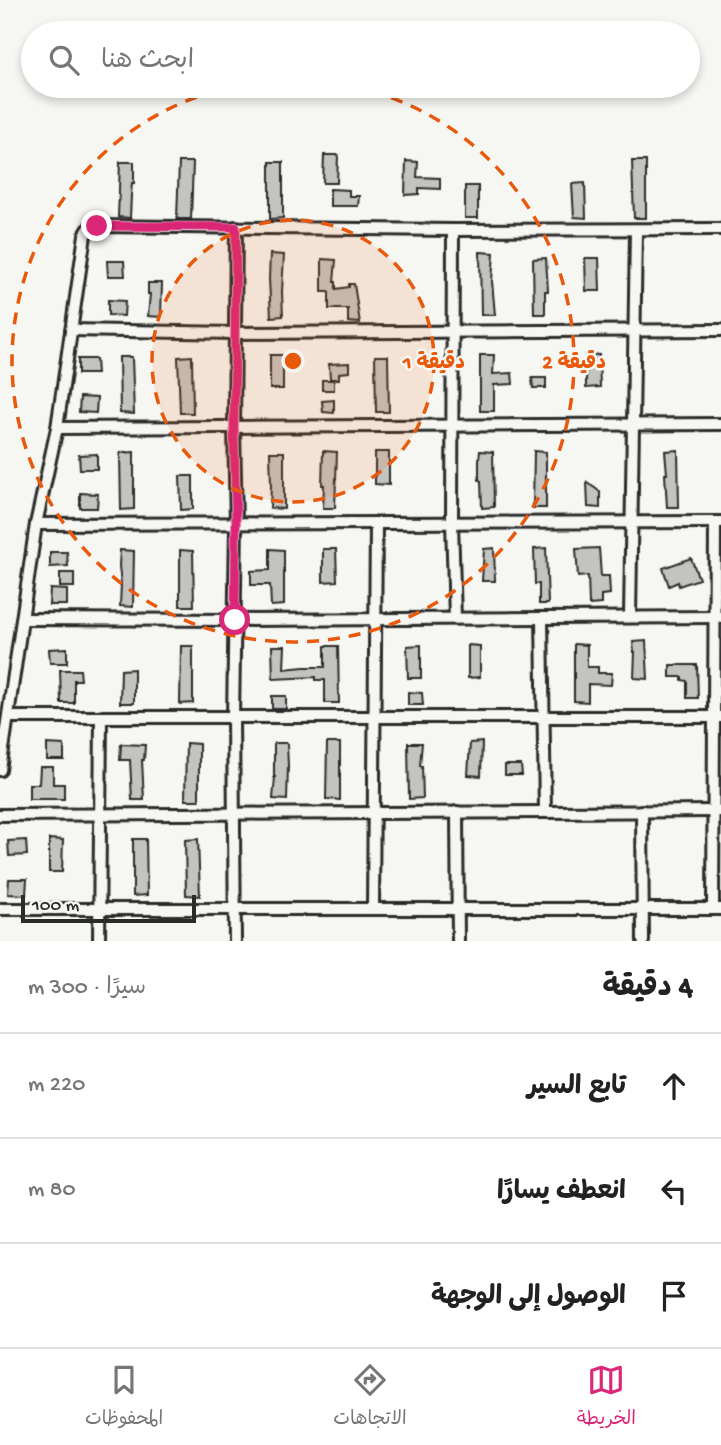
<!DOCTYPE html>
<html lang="ar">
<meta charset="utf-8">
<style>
:root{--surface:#fff;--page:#f6f6f6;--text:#222;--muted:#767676;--line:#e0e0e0;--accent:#db2777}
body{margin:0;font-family:"Gochi Hand","Playpen Sans Arabic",sans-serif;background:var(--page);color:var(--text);direction:rtl}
.scale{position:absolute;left:21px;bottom:18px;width:175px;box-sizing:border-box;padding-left:7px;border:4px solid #2b2b2b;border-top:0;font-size:19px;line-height:24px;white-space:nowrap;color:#2b2b2b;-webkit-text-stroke:5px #f6f6f2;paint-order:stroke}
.stop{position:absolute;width:21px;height:21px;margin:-16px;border:5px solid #db2777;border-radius:50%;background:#fff}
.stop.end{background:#db2777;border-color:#fff;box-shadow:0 2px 7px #0008}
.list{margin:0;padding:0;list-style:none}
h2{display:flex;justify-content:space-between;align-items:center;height:91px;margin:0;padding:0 28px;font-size:30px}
h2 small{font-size:23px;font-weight:400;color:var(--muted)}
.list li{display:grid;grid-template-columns:46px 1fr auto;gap:21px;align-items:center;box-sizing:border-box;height:105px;padding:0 28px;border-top:2px solid var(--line)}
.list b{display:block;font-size:26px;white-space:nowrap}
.list em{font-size:23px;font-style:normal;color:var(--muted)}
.icon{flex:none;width:38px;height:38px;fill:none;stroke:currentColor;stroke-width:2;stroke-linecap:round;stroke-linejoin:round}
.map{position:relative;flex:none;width:721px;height:941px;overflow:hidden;direction:ltr}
.search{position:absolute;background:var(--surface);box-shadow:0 4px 10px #0003;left:21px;right:21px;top:21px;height:77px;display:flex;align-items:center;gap:18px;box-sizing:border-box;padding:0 24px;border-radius:38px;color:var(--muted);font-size:26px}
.sheet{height:406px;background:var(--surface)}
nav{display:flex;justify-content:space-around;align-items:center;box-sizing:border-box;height:98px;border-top:2px solid var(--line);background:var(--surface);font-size:19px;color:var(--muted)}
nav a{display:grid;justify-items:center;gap:4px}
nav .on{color:var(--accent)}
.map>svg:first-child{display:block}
</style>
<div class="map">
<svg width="721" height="941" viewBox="0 0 721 941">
<rect width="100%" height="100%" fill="#f6f6f2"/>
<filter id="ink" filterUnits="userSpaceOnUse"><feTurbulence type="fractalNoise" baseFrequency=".0143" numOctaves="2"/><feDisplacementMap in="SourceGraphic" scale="14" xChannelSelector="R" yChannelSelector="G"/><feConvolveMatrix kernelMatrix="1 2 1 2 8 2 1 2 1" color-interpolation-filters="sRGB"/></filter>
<g filter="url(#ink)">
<g fill="#c3c3c0" stroke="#2b2b2b" stroke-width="2">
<polygon points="324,155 338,155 337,183 323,183"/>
<polygon points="406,161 418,162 417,177 440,178 440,189 419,188 419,194 405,195"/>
<polygon points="632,161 646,161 646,218 634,218"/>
<polygon points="120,162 134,162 134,183 132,183 131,195 130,218 118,217"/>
<polygon points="179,162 193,162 191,219 177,219"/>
<polygon points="270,162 283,162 283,218 270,219"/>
<polygon points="585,183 586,218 574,217 572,184"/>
<rect x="465" y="186" width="13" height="32"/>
<polygon points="330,189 349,190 349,196 359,196 358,206 330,206"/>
<polygon points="480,252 494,253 492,281 495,315 481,315"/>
<polygon points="270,254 284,255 282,292 283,316 271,317 269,279"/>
<polygon points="546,258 548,291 545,291 545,314 534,314 533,259"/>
<polygon points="585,258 599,258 600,291 586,291"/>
<polygon points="322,259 336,260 334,282 336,282 336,289 349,287 349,284 354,284 360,323 348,322 348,309 329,309 329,292 322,292"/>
<polygon points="107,261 124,261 125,276 108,276"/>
<polygon points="148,283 162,283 161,317 148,316 150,294 148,294"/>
<polygon points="108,300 125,301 124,316 108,315"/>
<polygon points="586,354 599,355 600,387 586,388"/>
<rect x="270" y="355" width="13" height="34"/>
<polygon points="480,355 494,355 493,374 512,373 513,384 494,385 494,411 480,411"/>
<polygon points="192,356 193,413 180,413 178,357"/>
<polygon points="375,356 388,356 389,412 376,412"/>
<polygon points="119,357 132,357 134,414 120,413"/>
<polygon points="78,359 96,359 97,374 78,374"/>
<polygon points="349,363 349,372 339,373 339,379 330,379 329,364"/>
<polygon points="532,378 546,378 546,388 533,388"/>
<rect x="322" y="380" width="12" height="10"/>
<polygon points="80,397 97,398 96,413 79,412"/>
<polygon points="334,400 334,413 323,412 322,401"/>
<polygon points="678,450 679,507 667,507 665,474 667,474 665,451"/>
<polygon points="323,451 337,452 335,508 323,508 324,485 322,485"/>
<polygon points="480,451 493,452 494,507 482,508 481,481 479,480 479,459"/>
<polygon points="534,451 546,452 546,508 533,508"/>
<polygon points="134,452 134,509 121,510 120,453"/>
<polygon points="270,452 284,452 284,509 270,508 271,485"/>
<polygon points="375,452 389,452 389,485 375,484"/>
<polygon points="97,454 97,469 80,469 79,455"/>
<polygon points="180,476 193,476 193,509 181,510"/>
<polygon points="587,482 600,492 600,508 588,507"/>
<polygon points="80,493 98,494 97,508 80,508"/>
<polygon points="494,548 495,581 482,581 484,549"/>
<polygon points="546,548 548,604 539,604 539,584 535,584 534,549"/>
<polygon points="599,548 601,576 609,576 610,594 601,595 601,604 589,605 588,576 578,577 576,549"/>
<polygon points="270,549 284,550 284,605 271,606 270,585 251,585 251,571 270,570"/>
<polygon points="323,549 336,549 337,581 323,582"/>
<polygon points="120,550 134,551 133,607 120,606 121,584 119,566"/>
<polygon points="180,550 193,551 194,606 180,606"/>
<polygon points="50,552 67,552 68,566 50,567"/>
<polygon points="691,558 699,579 679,586 678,582 669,586 663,568"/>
<rect x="60" y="573" width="14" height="14"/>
<polygon points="50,589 67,590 67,605 49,605"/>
<polygon points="646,641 648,679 634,678 635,652 634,652 633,642"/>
<polygon points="574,644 587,645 587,667 598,667 598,673 612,673 611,685 588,684 588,702 574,701"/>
<polygon points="421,645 421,678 408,678 407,646"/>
<polygon points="468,645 480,646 480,677 468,678"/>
<polygon points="181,646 193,646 193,703 180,704"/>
<polygon points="272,646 285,646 284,669 304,667 325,667 325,646 338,646 339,703 325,703 325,680 316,680 316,677 273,679"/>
<polygon points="67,648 67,663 50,663 49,649"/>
<polygon points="670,665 697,665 698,698 687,698 687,681 682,680 682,677 670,677"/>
<polygon points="134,669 134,703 120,703 121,670"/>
<polygon points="60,670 80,670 81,680 74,680 74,703 61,703"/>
<polygon points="408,692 422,693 423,705 408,705"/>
<rect x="272" y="696" width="14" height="13"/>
<polygon points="482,742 481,776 468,775 470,743"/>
<polygon points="186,743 199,744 199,800 185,800"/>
<polygon points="274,743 287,743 288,766 287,800 273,799 275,777 274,777"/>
<polygon points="327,743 340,743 340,800 326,799"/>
<polygon points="408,743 422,743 420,766 422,766 423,798 409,799"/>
<polygon points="47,744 64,745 64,760 47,760"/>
<polygon points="121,744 145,745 144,760 142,760 144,800 132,800 130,760 120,760"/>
<polygon points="505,765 521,765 522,775 505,775"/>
<polygon points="40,767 53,767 53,784 64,784 64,799 29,799 29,784 39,784"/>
<polygon points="49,839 63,840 62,872 49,872"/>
<polygon points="133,839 146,839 147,895 133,896"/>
<polygon points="198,839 200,896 186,895 185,840"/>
<polygon points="26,840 27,855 9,856 8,841"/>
<polygon points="9,879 27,879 26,895 8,894"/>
</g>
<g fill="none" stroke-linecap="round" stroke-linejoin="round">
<g stroke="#2b2b2b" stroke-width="16">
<g id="minor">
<polyline points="453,230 452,523 455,618"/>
<polyline points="71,330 235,333 721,330"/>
<polyline points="57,428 721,424"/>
<polyline points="36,524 721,522"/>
<polyline points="630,617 636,231"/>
<polyline points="542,618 545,811"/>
<polyline points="22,619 235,620 721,617"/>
<polyline points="8,717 721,717"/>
<polyline points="0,770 36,524 57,428 85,235 90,227 97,226 453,230 721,229"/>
<polyline points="642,811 643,941"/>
<polyline points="457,812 458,941"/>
<polyline points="0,815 721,811"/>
<polyline points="0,909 721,909"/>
<polyline points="373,909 376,523"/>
<polyline points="713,909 715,522"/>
<polyline points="99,941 101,718"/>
<polyline points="235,941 233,718 236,524 234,428 236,227"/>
</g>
</g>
<use href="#minor" stroke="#f6f6f2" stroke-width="10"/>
</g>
</g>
<g fill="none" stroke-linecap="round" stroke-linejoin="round" filter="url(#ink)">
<polyline stroke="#db2777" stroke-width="9" points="97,226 236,227 234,428 236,524 235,620"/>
</g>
<circle cx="293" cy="361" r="141" fill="#e8590c" fill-opacity=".12"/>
<g fill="none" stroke="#e8590c" stroke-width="3.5" stroke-dasharray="12 9">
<circle cx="293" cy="361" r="141"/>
<path d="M351 86A281 281 0 1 1 235 86"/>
</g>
<circle cx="293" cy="361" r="10" fill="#e8590c" stroke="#f6f6f2" stroke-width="3.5"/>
<g font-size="21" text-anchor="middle" font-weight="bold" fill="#e8590c" stroke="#f6f6f2" stroke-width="5" stroke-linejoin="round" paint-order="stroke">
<text x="434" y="368">1 دقيقة</text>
<text x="574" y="368">2 دقيقة</text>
</g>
</svg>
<div class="scale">100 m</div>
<div class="stop" style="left:235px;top:620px"></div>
<div class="stop end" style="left:97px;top:226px"></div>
<div class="search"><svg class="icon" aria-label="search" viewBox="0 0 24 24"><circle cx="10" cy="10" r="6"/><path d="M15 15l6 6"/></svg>ابحث هنا</div>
</div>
<section class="sheet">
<h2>4 دقيقة<small>سيرًا · 300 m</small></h2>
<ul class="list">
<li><svg class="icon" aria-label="ahead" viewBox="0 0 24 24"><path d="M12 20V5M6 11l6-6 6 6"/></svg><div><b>تابع السير</b></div><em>220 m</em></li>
<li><svg class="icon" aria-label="left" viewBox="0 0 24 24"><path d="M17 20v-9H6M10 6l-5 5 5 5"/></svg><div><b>انعطف يسارًا</b></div><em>80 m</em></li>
<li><svg class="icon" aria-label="arrive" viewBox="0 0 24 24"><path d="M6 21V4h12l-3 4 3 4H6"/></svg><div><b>الوصول إلى الوجهة</b></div></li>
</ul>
</section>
<nav>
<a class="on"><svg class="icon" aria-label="map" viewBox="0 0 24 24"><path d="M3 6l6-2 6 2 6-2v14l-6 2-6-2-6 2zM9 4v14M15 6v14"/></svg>الخريطة</a>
<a><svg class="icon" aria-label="directions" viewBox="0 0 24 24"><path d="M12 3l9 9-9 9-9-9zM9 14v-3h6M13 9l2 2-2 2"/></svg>الاتجاهات</a>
<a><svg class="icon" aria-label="saved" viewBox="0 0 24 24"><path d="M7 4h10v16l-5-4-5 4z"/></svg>المحفوظات</a>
</nav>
